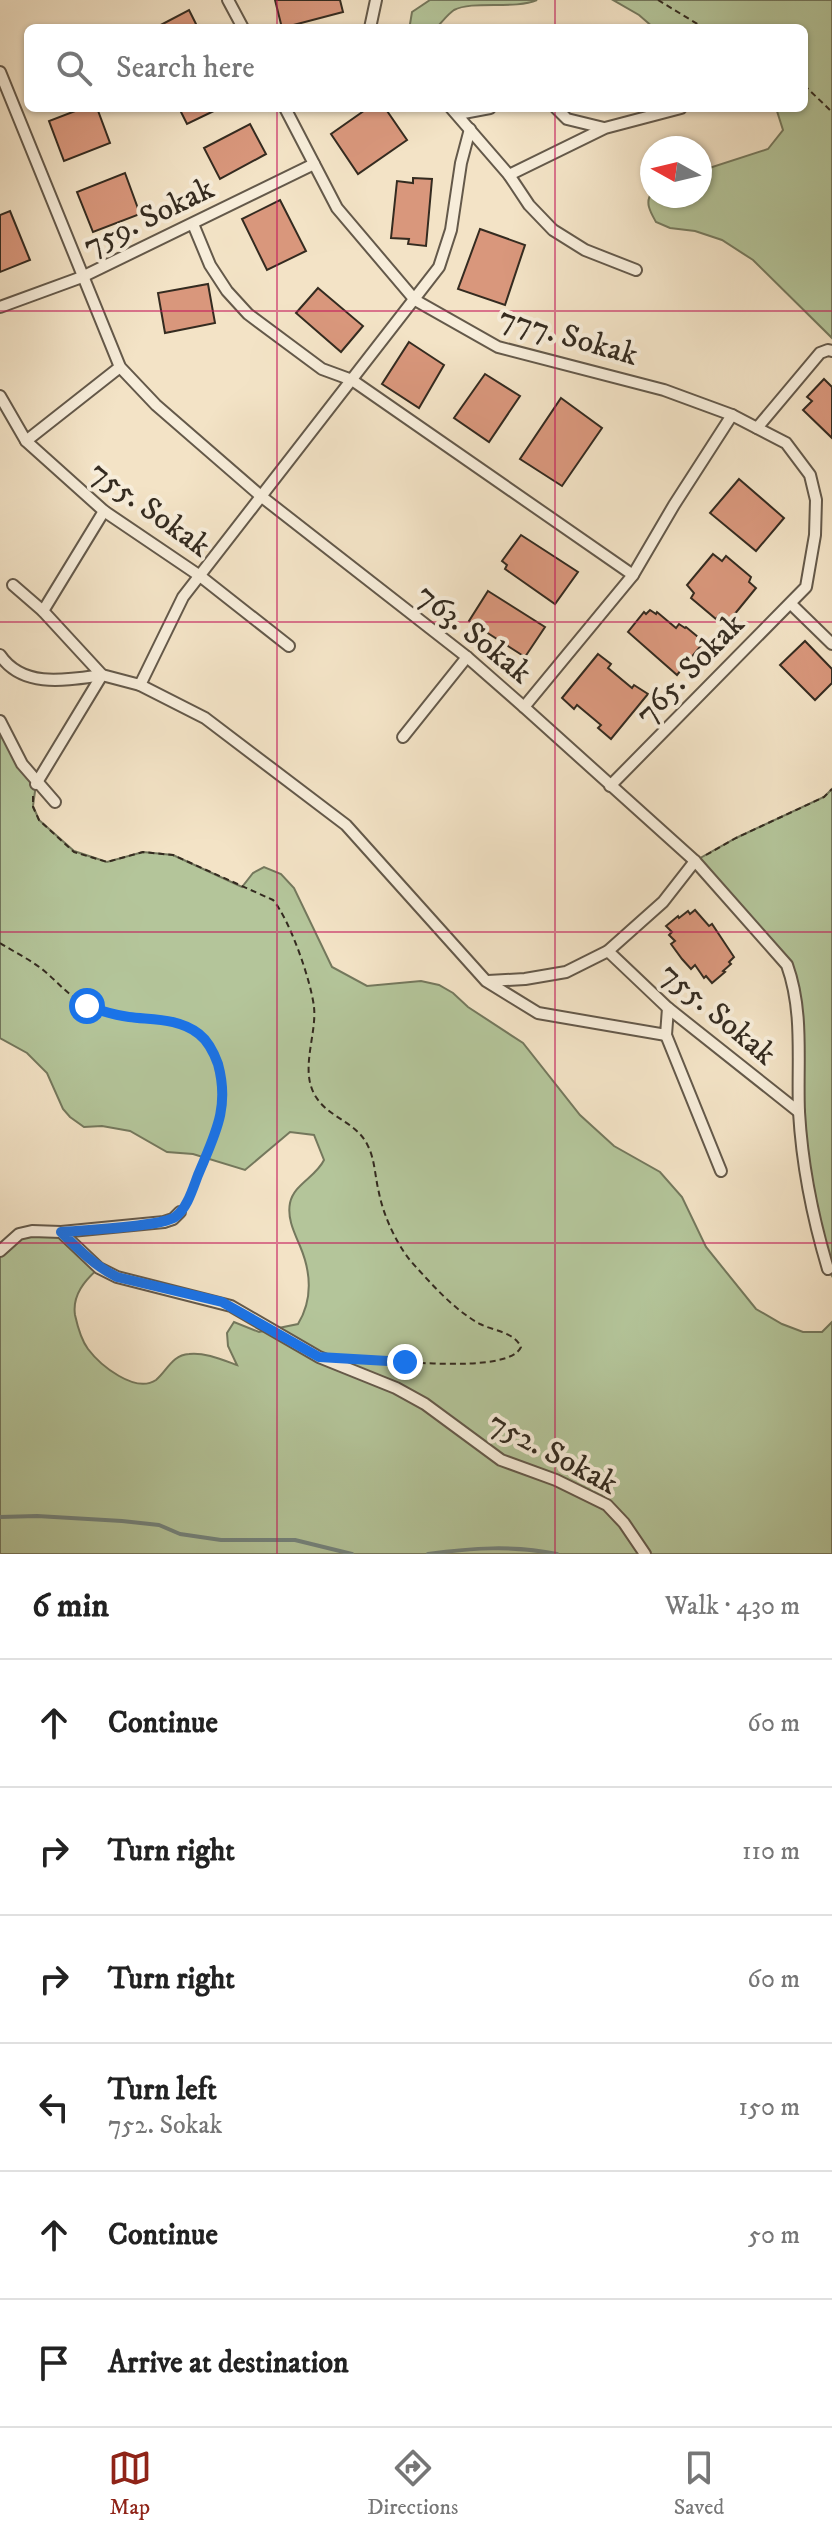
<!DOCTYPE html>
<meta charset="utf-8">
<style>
:root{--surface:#fff;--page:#f6f6f6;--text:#222;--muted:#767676;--line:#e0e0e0;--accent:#8f2418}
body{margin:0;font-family:"IM FELL DW Pica",serif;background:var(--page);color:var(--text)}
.compass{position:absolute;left:640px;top:136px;width:72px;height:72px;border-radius:50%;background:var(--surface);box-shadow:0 2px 6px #0004;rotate:278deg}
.stop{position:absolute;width:24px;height:24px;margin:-18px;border:6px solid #1a73e8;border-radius:50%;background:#fff}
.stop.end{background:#1a73e8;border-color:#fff;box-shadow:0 2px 8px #0008}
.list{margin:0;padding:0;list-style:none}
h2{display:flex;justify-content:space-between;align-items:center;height:104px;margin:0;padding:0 32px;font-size:34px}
h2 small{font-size:26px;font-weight:400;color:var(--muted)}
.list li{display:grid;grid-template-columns:52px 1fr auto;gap:24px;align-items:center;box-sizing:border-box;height:128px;padding:0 32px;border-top:2px solid var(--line)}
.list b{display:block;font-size:30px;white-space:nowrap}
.list p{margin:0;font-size:26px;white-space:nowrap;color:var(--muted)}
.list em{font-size:26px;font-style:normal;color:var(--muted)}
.icon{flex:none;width:44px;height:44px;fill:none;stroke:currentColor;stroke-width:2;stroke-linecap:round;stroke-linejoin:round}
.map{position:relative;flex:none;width:832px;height:1554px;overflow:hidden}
.search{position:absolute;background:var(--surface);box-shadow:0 2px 6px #0004;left:24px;right:24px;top:24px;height:88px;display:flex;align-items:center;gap:20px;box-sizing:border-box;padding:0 28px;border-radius:12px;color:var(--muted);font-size:30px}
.sheet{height:872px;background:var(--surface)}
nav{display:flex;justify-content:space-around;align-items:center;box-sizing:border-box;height:112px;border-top:2px solid var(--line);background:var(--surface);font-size:22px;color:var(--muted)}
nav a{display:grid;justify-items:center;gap:4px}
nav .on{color:var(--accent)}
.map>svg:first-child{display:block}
</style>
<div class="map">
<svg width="832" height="1554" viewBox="0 0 832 1554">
<rect width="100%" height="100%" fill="#f3e3c6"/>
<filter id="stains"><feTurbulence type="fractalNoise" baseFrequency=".0025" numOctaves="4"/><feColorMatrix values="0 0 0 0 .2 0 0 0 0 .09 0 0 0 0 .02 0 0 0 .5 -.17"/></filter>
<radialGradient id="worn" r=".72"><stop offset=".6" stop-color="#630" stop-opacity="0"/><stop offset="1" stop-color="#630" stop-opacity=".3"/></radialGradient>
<g fill="#b4c59a" stroke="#74785d" stroke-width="2">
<path d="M430,0H537C514,10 473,0 454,10C448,14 442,22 436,28H413L410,24L412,12Z"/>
<path d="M613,0H832V338L753,260L722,240L695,231L670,228L656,222C651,213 644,202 652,193V196H700V171L768,149L783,130L776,108H804V28H654L639,15Z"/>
<path d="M0,721L36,784L33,806L39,820L74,851L107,862L143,852L173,855L242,887L253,873L264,867L281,874L294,888L332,967L367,986L421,981L439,985L453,993L468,1007L523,1043L580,1115L614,1146L660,1172L682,1197L706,1247L756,1309L782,1324L803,1332H822L832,1322V1554H0V1251L19,1234L61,1232L99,1268C85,1280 72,1295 75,1315C77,1324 82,1341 88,1349C100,1365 135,1394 156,1380C167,1371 172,1355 189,1354C204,1352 223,1360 237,1365L228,1346L227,1333L234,1322L259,1332L298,1324C313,1299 311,1272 300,1246C294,1232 287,1218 290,1203C294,1184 316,1177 324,1160L314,1135L290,1132L245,1170L193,1154L167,1152L130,1131L102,1126L84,1127L70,1117L63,1109L47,1073L27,1053L0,1038Z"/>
<polygon points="832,789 832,1276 828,1269 807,1172 800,1066 787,965 695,861 736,838 824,797"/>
</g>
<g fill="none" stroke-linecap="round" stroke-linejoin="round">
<g stroke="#73837d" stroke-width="4">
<polyline points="0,1517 37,1516 122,1521 159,1525 180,1534 221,1540 295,1540 352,1554"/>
<path d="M428,1554C471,1548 514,1545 557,1554"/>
</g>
</g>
<g fill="#d9977c" stroke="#342b20" stroke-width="2">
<polygon points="275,0 340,0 343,12 282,28"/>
<polygon points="189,10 198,28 155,28"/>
<polygon points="83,108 97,108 110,143 64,161 49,121"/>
<polygon points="179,108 220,108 187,124"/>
<polygon points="368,108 385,108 407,140 358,174 331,134"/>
<polygon points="250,124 266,154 220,179 204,148"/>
<polygon points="125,173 140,214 93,232 77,192"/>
<polygon points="413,178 432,179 426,246 408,244 409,239 391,238 397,181 413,183"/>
<polygon points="280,200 306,251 267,270 242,219"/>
<polygon points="10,211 30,260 0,272 0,215"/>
<polygon points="480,229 525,245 505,305 458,289"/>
<polygon points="208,284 215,323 165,333 158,293"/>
<polygon points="318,288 363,326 341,352 296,313"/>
<polygon points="409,342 444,365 419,408 382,384"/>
<polygon points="485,374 520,396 489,442 454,418"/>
<polygon points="824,379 832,387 832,438 803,410 812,401 807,397"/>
<polygon points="561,398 602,428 562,486 520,459"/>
<polygon points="739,479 784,518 756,551 710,513"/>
<polygon points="521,535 578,572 555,604 505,569 507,565 502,561"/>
<polygon points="713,554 722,561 726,556 751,577 749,582 756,588 729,621 720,614 716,619 691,598 694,593 687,585"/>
<polygon points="488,591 545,627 525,657 469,621"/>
<polygon points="650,610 656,614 657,612 676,628 679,624 685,628 686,627 704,642 677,675 628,632 644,612 646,614"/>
<polygon points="805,641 832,669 832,683 815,700 780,665"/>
<polygon points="598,654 611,664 608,668 632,688 634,685 648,694 611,739 598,728 601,725 577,705 574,709 562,698"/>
<polygon points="695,910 709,926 712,924 734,957 729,962 731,964 723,971 725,972 712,983 706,976 704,978 695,965 691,969 682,959 671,944 675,941 669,935 672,932 666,926 678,916 679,918 688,911 690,914"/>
</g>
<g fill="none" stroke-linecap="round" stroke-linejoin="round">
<g stroke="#64594a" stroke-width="14">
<g id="street">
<polyline points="228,0 243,28"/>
<polyline points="370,28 376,0"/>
<path d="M0,72L120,367L156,405L262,497L467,657L524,707L695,861L787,965C804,1012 797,1062 799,1112C802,1164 813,1219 828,1269"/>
<polyline points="285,108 337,208 415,300 498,347 664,390 732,415 786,443 810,475 816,500 815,535 806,587 610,786"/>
<polyline points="451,108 509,175 529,205 553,230 585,250 636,270"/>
<polyline points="556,108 567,119 604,128"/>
<polyline points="458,114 490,108"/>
<polyline points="509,175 605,128 681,108"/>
<polyline points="193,224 210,265 227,291 248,314 322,369 352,380 633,575"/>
<polyline points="0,307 82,277 314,164"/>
<polyline points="0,396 26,441 104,511 200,576 289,646"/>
<polyline points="757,428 820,353 828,350 832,351"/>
<polyline points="26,441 120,367"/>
<polyline points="13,585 43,611 102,675 140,685 205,718 346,825 486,981 538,1013 666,1035 668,1008"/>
<polyline points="791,604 832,644"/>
<polyline points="43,611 104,511"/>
<path d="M0,655C23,689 67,680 102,675"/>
<polyline points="140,685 183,597 439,267 451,230 461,163 470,129"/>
<polyline points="524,707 633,575 674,505 732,415"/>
<polyline points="0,721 22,764 55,802"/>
<polyline points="403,737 467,657"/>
<polyline points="36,784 102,675"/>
<polyline points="608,951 668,1008 799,1112"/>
<polyline points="488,981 525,979 566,972 608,951 663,902 695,861"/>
<polyline points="666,1035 721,1171"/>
<polyline points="61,1232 164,1222 173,1219 180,1212"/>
<polyline points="0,1251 19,1234 32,1231 61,1232 99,1268 117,1277 231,1306 319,1357 396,1388 425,1404 501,1460 556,1480 607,1505 624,1523 645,1554"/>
</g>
</g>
<g stroke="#342b20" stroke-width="2" stroke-dasharray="6 4" stroke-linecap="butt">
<polyline points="658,0 704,28"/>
<polyline points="804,85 832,112"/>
<path d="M33,796V807L39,820L74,852L107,862L143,852L173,855L273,900C290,920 311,981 314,1007C317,1035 299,1071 316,1097C329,1118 357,1122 368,1146C375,1160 375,1177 379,1193C384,1218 399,1250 417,1268C435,1288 456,1311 480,1324C494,1331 514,1332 521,1347C508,1376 382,1359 352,1358"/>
<polyline points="706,855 736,838 824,797 832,789"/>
<path d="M0,943C14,952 29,959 42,969C58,982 71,999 90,1007C121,1020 157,1012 186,1026C215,1039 226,1076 223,1105C221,1131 198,1178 186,1202"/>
</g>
<use href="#street" stroke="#f7edda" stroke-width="10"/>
</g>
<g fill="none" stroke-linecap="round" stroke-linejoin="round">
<path stroke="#1a73e8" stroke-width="10" d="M87,1006C101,1011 114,1015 129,1017C152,1020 179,1018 199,1034C208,1041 214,1053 218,1064C230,1108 215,1134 198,1175C193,1188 187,1209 175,1217C160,1227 83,1230 61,1232C78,1249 95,1266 117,1277L222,1302L319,1357L405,1362"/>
</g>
<path fill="none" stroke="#c2185b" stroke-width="2" stroke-opacity="0.55" d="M277,0V28M555,0V28M277,108V1554M555,108V1554M0,311H832M0,622H832M0,932H832M0,1243H832"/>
<g text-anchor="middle" stroke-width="8" stroke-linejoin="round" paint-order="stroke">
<g font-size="32" fill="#342b20" stroke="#f7edda">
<text transform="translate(148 216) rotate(-26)" y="11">759. Sokak</text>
<text transform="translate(569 335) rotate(16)" y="11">777. Sokak</text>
<text transform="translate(151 508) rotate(36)" y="11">755. Sokak</text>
<text transform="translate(475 633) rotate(39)" y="11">763. Sokak</text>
<text transform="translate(689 668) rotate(-46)" y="11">765. Sokak</text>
<text transform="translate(719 1013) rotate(40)" y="11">755. Sokak</text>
<text transform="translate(554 1452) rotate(28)" y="11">752. Sokak</text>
</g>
</g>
<rect width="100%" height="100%" filter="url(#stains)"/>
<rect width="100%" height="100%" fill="url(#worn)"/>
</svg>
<svg class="compass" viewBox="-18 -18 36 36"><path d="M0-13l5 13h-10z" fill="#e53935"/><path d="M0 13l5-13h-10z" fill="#767676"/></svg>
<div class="stop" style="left:87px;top:1006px"></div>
<div class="stop end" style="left:405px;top:1362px"></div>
<div class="search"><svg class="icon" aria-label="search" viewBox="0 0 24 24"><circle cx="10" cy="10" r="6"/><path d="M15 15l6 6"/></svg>Search here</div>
</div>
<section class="sheet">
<h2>6 min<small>Walk · 430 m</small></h2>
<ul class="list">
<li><svg class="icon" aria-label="ahead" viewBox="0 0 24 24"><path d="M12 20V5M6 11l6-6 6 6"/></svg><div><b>Continue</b></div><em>60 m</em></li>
<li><svg class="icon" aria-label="right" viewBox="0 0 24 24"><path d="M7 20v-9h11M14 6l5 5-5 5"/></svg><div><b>Turn right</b></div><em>110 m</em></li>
<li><svg class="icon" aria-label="right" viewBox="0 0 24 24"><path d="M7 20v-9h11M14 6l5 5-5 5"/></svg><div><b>Turn right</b></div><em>60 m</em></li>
<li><svg class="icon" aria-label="left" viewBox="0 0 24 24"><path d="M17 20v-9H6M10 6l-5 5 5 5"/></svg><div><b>Turn left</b><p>752. Sokak</p></div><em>150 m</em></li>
<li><svg class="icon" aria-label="ahead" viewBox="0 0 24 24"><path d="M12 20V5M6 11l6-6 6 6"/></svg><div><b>Continue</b></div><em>50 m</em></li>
<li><svg class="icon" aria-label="arrive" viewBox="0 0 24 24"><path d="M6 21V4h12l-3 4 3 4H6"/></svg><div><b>Arrive at destination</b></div></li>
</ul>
</section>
<nav>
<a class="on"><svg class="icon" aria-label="map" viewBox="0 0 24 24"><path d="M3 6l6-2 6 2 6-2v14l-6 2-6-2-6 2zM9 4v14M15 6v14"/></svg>Map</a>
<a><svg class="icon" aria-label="directions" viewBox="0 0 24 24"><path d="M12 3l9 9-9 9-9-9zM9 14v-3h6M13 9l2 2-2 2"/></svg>Directions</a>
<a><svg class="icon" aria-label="saved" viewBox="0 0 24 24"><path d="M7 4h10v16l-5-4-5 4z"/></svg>Saved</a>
</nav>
